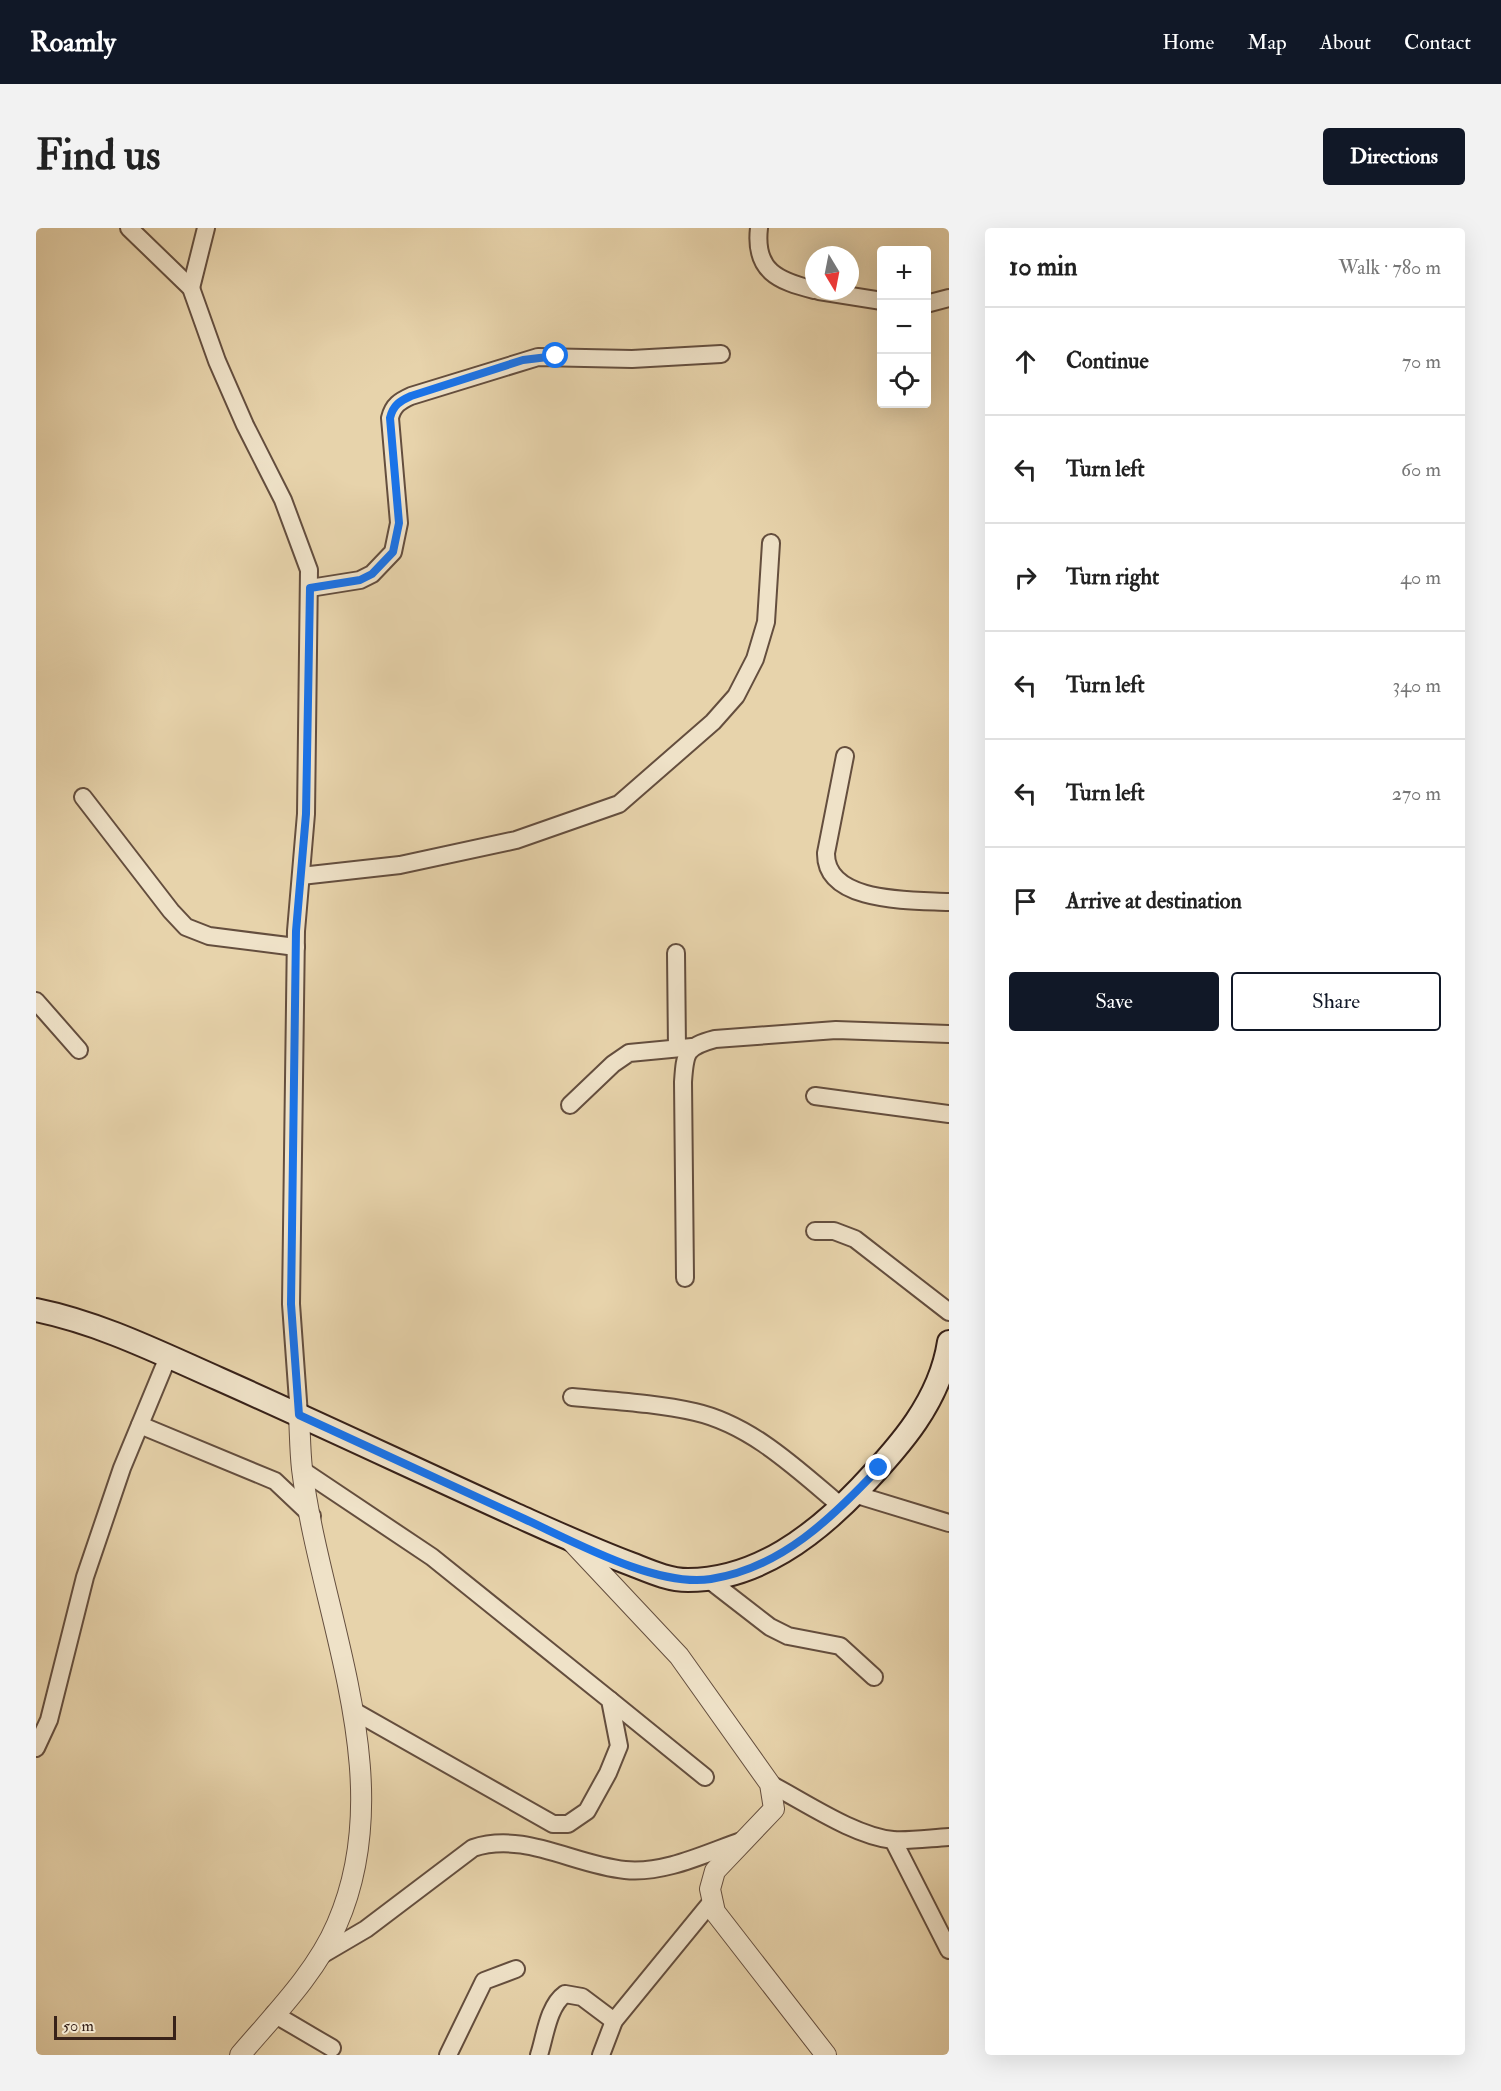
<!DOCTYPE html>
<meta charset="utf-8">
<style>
:root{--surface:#fff;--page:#f2f2f2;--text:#222;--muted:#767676;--line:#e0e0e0;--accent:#111827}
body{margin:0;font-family:"IM FELL Double Pica",serif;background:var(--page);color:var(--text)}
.controls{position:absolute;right:18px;top:18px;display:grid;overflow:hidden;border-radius:6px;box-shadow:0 6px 24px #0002}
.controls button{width:54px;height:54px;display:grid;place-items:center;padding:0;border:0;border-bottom:2px solid var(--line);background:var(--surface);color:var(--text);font:30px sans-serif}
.compass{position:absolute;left:769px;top:18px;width:54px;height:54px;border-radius:50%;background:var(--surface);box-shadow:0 6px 24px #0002;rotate:170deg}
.scale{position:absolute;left:18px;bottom:15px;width:122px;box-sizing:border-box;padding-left:6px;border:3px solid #382219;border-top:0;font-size:16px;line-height:21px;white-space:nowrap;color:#382219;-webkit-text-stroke:4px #efe2c8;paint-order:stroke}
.stop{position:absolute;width:18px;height:18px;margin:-14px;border:4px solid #1a73e8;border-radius:50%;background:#fff}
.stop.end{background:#1a73e8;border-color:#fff;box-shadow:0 2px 6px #0008}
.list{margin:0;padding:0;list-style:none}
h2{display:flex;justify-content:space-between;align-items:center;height:78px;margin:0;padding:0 24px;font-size:26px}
h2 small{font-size:20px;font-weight:400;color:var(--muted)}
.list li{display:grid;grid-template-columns:39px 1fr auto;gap:18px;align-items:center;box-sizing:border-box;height:108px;padding:0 24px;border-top:2px solid var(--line)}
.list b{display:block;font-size:22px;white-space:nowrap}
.list em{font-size:20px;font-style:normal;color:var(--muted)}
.actions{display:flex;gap:12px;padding:18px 24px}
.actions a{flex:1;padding:14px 0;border:2px solid var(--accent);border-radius:6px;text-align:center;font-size:21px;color:var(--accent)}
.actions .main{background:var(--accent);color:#fff}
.icon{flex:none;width:33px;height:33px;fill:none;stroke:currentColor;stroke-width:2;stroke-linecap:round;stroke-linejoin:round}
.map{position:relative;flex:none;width:913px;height:1827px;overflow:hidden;border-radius:6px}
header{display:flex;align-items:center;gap:36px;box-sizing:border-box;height:84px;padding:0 30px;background:var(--accent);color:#fff}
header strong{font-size:28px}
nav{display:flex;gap:33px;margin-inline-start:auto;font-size:21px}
.intro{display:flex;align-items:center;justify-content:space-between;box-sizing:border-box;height:144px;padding:0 36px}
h1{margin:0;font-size:42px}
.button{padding:15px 27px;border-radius:6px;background:var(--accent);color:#fff;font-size:21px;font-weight:700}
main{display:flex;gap:36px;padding:0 36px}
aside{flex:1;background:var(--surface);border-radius:6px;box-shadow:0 6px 24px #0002}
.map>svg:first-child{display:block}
</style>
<header>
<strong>Roamly</strong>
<nav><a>Home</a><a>Map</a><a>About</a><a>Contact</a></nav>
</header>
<div class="intro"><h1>Find us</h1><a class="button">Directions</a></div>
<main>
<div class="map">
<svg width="913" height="1827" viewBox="0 0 913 1827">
<rect width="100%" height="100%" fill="#e7d3ab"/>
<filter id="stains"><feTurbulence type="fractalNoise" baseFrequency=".00333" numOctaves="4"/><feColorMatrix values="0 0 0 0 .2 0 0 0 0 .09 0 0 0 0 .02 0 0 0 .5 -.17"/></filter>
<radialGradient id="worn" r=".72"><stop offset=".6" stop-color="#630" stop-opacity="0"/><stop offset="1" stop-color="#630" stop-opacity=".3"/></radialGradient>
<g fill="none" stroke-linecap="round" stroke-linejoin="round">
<g stroke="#644e3e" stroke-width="20">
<g id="minor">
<polyline points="93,0 155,60 181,133 209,197 247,272 273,342 270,586 260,703 256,1001 255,1076 263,1187"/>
<path d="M723,0C718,43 742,53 778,62"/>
<polyline points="155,60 170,0"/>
<polyline points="783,63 846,73"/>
<polyline points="890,76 913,70"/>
<path d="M274,360L324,352L336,346L357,324L363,295L354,190C357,177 364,173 375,168L502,129L596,131L685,126"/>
<path d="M809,528L790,625C789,676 878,672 913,674"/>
<polyline points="47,569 135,683 150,699 173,708 260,719"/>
<polyline points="265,648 364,637 480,612 583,576 677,494 700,468 719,431 730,394 735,315"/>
<polyline points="640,725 641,820"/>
<polyline points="0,773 43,822"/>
<polyline points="779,868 913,886"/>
<polyline points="534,877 577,836 593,825 656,819"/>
<polyline points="779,1003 798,1003 819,1011 913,1084"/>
<path d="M649,1050L647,854C649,825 649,819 679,811L800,802L913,806"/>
<path d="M536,1169C577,1173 619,1175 659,1184C716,1197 762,1242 805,1278"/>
<polyline points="104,1197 239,1253 276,1288"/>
<polyline points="266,1242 396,1329 574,1472 583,1518 572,1545 551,1583 532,1596 517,1596 316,1482"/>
<polyline points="818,1266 913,1295"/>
<polyline points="672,1351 734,1399 752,1408 804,1418 838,1449"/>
<polyline points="574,1472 669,1549"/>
<polyline points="0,1520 13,1492 49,1349 86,1240 132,1129"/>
<path d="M734,1556C769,1574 818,1608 857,1612C875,1613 895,1610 913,1609"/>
<polyline points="857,1612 913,1722"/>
<path d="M284,1728L330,1701L437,1620C488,1603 538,1637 589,1642C629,1646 670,1625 708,1612"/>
<polyline points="238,1786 296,1820"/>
<polyline points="412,1827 448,1753 480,1741"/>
<path d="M503,1827C509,1809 512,1778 529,1766L546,1769L578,1793"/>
<polyline points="565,1827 578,1793 677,1672"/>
</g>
</g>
<g stroke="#644e3e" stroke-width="22">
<g id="tertiary">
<polyline points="536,1314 643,1428 734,1556 738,1581 679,1643 674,1661 679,1684 790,1827"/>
<path d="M204,1827C238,1787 280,1745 301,1696C365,1550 284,1387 266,1241C264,1223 264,1205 263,1187"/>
</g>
</g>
<g stroke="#382219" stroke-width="26">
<path id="secondary" d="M0,1082C64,1095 124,1125 183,1151C282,1195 381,1242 480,1287C518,1304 555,1321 595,1336C613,1343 632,1352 652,1352C721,1352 779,1307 824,1260C864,1218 904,1173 913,1114"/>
</g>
<use href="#minor" stroke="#efe2c8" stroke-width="16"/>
<use href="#tertiary" stroke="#efe2c8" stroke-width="20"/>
<use href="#secondary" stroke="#efe2c8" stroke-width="22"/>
</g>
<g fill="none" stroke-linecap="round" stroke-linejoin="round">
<path stroke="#1a73e8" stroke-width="8" d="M520,128L487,132L375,168C364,173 357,177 354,190L363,295L357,324L336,346L324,352L274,360L270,586L260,703L256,1001L255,1076L263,1187C336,1221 409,1254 482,1288C533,1311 619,1360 675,1351C745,1340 796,1290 843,1240"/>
</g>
<rect width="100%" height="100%" filter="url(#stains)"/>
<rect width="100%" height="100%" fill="url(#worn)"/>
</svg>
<div class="controls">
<button>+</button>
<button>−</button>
<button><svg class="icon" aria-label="locate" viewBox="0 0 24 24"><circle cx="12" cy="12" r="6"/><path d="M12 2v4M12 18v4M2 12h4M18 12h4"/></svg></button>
</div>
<svg class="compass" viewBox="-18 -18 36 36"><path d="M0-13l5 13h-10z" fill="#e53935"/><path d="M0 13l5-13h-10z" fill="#767676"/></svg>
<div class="scale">50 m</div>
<div class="stop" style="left:520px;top:128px"></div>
<div class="stop end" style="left:843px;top:1240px"></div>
</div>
<aside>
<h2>10 min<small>Walk · 780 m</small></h2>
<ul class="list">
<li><svg class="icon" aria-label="ahead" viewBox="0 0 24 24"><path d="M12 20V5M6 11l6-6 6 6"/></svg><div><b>Continue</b></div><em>70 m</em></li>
<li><svg class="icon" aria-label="left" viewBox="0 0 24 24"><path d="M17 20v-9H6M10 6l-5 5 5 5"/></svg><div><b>Turn left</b></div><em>60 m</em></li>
<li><svg class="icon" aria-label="right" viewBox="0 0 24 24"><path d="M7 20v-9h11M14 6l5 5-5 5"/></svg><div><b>Turn right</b></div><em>40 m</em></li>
<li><svg class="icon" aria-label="left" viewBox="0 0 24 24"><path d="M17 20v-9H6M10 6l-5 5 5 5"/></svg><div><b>Turn left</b></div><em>340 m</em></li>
<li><svg class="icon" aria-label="left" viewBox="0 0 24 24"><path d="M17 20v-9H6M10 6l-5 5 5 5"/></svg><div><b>Turn left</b></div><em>270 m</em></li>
<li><svg class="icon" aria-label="arrive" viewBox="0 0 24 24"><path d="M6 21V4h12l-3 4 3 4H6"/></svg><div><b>Arrive at destination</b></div></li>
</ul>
<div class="actions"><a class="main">Save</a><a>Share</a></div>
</aside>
</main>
